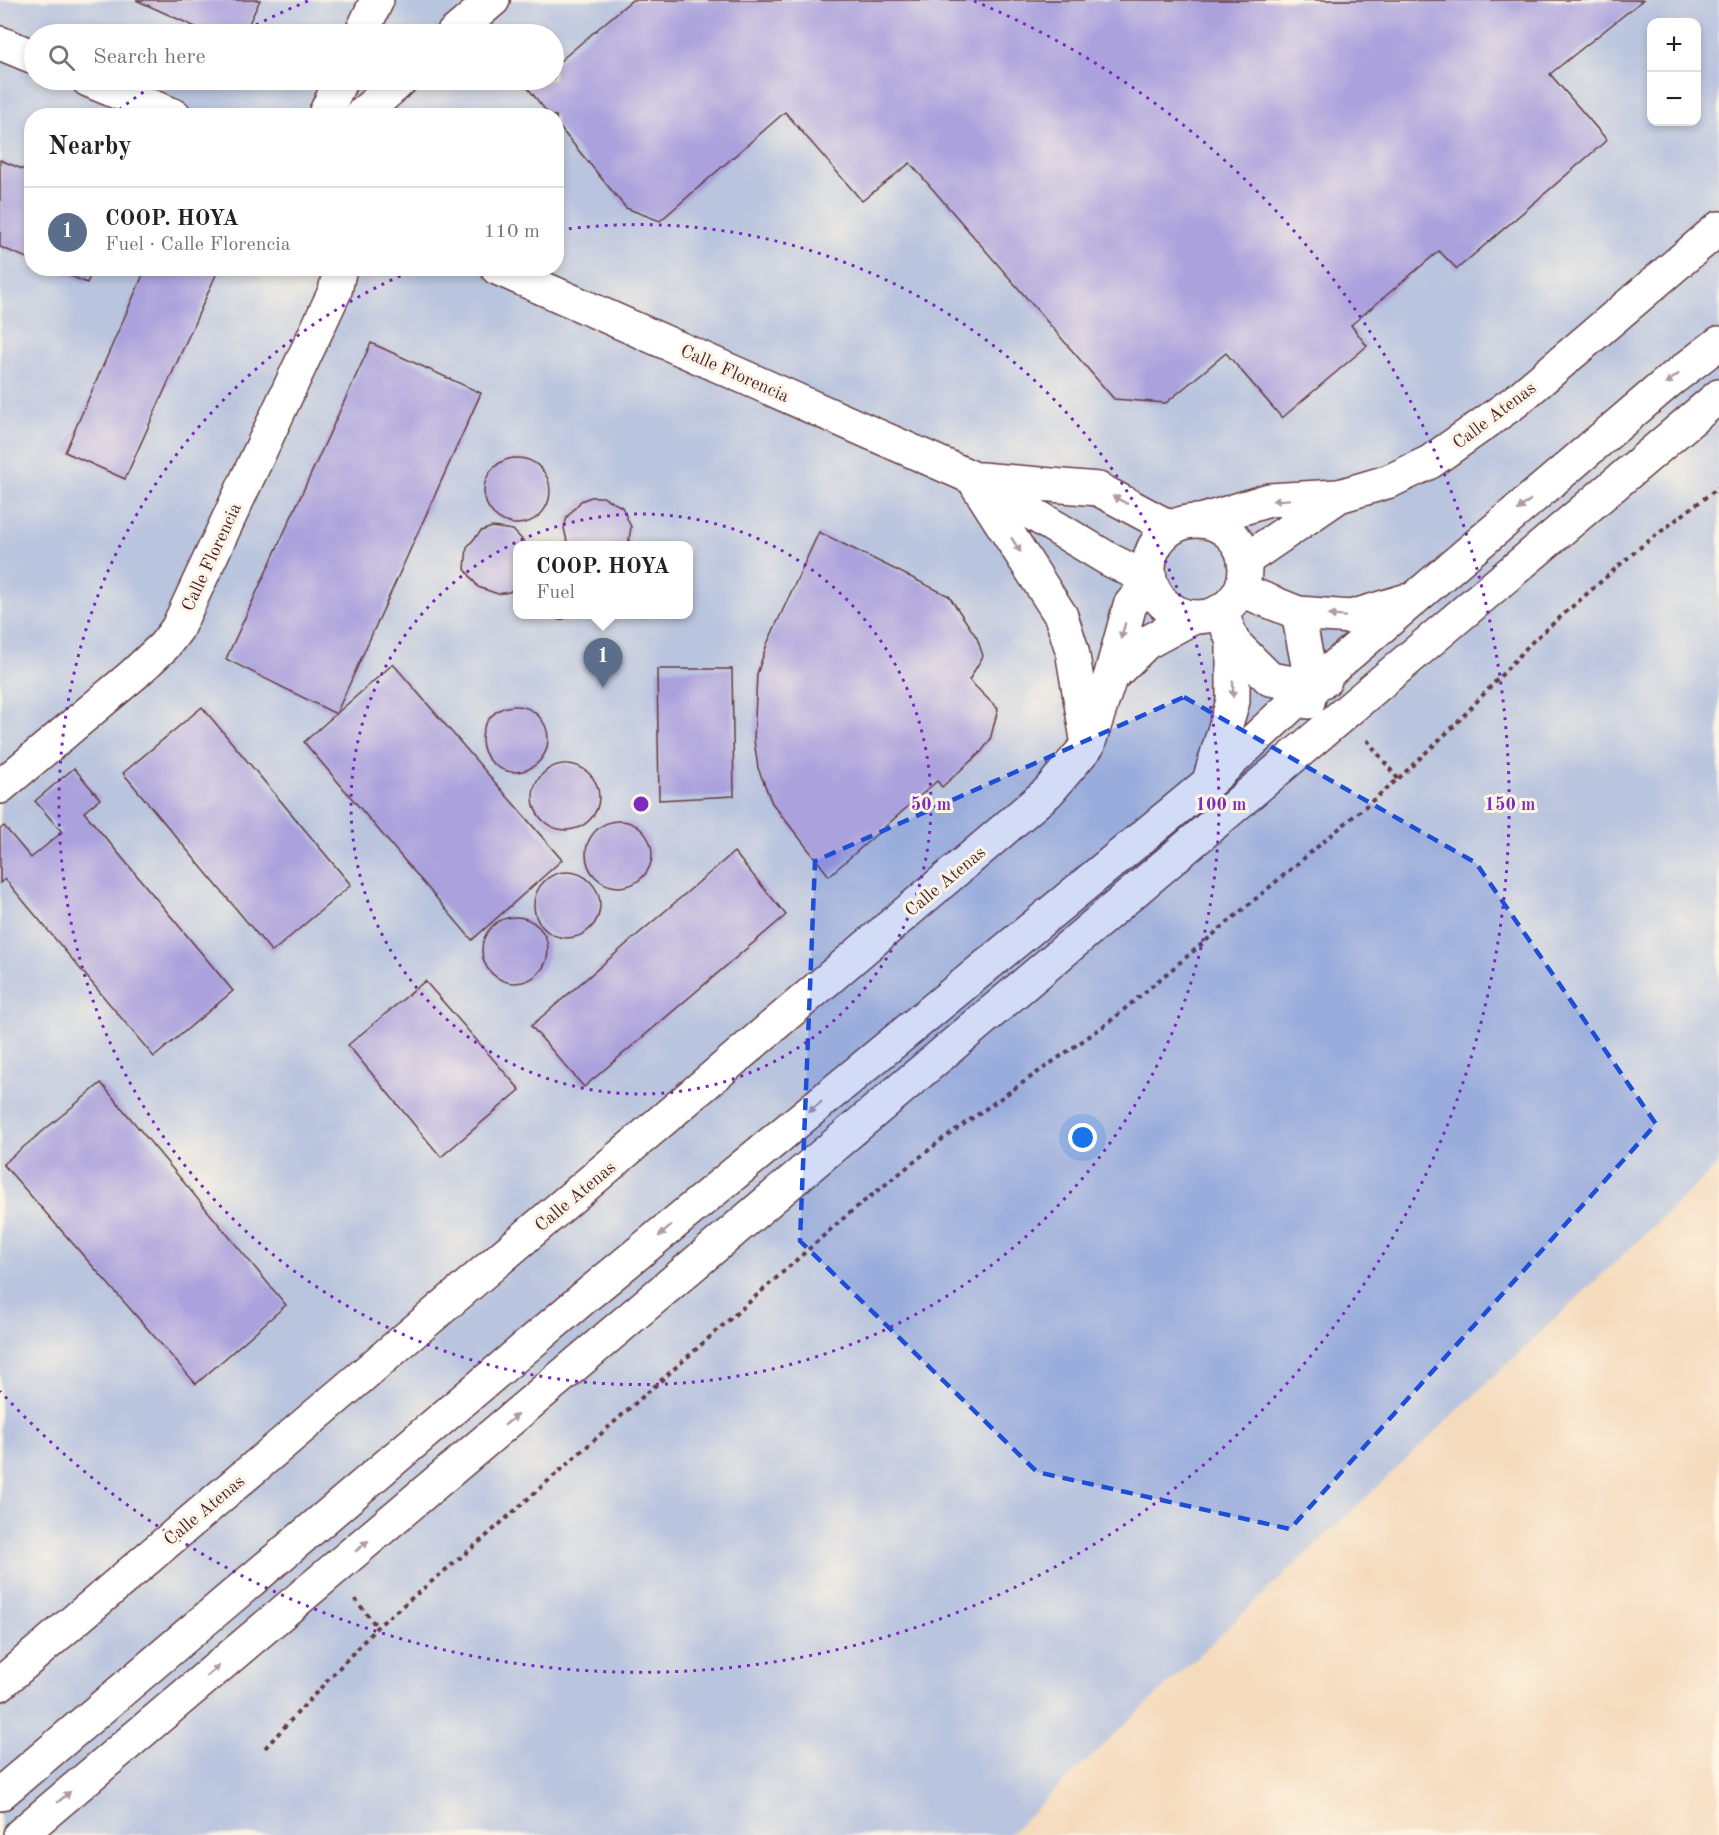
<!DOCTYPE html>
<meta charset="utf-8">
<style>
:root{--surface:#fff;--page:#f6f6f6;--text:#202124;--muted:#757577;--line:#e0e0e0;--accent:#111827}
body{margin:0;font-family:"Old Standard TT",serif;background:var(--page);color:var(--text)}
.controls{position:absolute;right:18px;top:18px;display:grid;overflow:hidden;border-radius:12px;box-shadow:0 3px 9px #0003}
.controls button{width:54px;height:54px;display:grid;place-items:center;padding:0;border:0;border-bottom:2px solid var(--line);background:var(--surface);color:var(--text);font:30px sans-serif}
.you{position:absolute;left:1083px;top:1138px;width:21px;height:21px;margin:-15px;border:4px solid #fff;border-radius:50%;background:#1a73e8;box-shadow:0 0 0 9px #1a73e833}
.badge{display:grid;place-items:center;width:39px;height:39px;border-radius:50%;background:var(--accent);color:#fff;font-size:20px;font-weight:700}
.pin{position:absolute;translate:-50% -50px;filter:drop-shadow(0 2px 3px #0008)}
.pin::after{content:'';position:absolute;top:32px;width:21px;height:18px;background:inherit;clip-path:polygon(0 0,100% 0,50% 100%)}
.popup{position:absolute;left:513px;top:541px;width:180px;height:78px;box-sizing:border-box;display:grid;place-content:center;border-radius:12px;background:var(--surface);filter:drop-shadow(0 2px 4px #0005);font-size:20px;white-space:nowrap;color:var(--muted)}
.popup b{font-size:22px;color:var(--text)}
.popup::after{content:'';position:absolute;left:50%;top:100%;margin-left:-12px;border:12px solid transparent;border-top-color:var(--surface)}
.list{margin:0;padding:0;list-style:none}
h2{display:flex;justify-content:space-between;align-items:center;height:78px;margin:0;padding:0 24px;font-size:26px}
h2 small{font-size:20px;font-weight:400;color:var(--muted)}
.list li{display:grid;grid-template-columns:39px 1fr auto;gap:18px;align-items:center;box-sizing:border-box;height:90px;padding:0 24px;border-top:2px solid var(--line)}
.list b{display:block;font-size:22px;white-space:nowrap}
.list p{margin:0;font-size:20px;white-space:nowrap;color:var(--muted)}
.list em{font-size:20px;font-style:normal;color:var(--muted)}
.icon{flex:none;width:33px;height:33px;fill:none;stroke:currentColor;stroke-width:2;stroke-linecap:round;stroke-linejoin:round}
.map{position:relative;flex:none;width:1719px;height:1835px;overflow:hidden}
.search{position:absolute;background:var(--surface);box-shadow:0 3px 9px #0003;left:24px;top:24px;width:540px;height:66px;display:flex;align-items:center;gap:15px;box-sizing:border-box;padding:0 21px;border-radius:33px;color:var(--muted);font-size:22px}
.panel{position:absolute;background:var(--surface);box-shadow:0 3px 9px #0003;left:24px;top:108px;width:540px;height:168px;border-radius:24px}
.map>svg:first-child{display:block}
</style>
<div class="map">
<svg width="1719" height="1835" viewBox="0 0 1719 1835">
<rect width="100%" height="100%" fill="#fcf5e5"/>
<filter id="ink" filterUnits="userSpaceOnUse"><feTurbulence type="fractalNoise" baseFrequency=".0167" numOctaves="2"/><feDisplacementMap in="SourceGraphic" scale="12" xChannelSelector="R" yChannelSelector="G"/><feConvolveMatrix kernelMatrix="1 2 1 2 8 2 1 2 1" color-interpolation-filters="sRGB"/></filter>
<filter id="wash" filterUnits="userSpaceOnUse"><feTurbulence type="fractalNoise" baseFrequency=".008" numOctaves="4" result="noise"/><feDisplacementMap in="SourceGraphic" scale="24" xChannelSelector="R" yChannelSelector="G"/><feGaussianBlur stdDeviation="1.35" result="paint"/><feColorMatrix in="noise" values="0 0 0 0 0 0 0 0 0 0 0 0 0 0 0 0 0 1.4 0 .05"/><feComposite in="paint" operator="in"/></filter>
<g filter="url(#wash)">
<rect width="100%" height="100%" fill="#f5dbbe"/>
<path fill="#b9c4de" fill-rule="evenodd" d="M0,0H1719V1164L1008,1835H0ZM1652,22H1696V122H1652ZM34,34H554V80H34ZM32,116H556V268H32ZM518,546H688V614H518Z"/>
<g id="blocks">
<g fill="#aaa1dd">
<polygon points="136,0 260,0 244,34 211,34"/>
<polygon points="632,0 1643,0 1550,74 1607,140 1457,269 1439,251 1351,325 1367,346 1282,418 1226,353 1166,403 1114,399 910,163 862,201 785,112 660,221 626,208 556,123 556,116 550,116 527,87 537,80 554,80 554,66"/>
<polygon points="0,160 32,173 32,260 0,247"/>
<polygon points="53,268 93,268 87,283"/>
<polygon points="146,268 219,268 125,479 65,452"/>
<polygon points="371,343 481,393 336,714 226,659"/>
<circle cx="517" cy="491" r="33"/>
<polygon points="591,497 603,497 622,507 631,527 628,546 568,546 564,528 567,517 581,501"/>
<polygon points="492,527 513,530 528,546 518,546 518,587 509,592 498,594 478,587 465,569 467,547 481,531"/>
<polygon points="819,532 949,596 977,638 983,656 969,680 998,709 990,740 982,751 942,787 937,781 829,876 772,803 758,768 754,740 757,674 767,644"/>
<polygon points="543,614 578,614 560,620"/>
<polygon points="393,664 562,860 472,940 304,742"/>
<polygon points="657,669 732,669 734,796 659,800"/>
<circle cx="515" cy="739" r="33"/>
<polygon points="202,707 351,885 272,952 123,773"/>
<circle cx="566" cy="797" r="33"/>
<polygon points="74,768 100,799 84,812 233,991 154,1057 5,879 0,883 0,829 4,826 31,858 62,832 35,801"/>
<circle cx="619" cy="854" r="33"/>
<polygon points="734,852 786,915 584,1087 531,1026"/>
<circle cx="567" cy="905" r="33"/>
<circle cx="515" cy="950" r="33"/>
<polygon points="425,981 520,1090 441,1157 348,1045"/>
<polygon points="101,1083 286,1305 196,1384 3,1164"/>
</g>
</g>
</g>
<g filter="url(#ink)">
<use href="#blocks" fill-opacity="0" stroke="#643b41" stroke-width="1.5"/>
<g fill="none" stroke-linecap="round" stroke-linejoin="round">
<g stroke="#643b41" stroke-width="36">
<g id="minor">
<polyline points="361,34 377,0"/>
<polyline points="453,34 493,0"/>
<polyline points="0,43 34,57"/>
<polyline points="88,80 175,116"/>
<polyline points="325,114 341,80"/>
<polyline points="360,116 401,80"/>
<polyline points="497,268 973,478 1110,560 1136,573 1149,577"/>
<polyline points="981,479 1098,489 1171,528"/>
<polyline points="977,485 1061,616 1072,650 1087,739"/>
<polyline points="1204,520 1269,500 1337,496"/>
<circle cx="1197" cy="569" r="48"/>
<polyline points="1244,561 1339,496 1390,481 1430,462 1516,401 1719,228"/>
<polyline points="1150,581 1130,605 1110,678 1146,643 1194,617"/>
<polyline points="0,787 133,675 164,646 177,629 335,291 340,268"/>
<polyline points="0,1684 1048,792 1088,745 1110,678"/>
</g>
</g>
<g stroke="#643b41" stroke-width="36">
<g id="major">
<polyline points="1241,590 1298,613 1351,617 1404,601"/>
<polyline points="1298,613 1312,686 1308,702"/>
<polyline points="1233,642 1270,679 1312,686 1325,680"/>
<polyline points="1209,781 1233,701 1233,642 1221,611"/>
<polyline points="0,1794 586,1296 1208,783 1312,686 1668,382 1719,343"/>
<polyline points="20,1835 1719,396"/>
</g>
</g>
<g stroke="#643b41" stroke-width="4" stroke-dasharray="4.5 4.5" stroke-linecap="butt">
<polyline points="1367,740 1398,779"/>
<polyline points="355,1599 377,1627"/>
<polyline points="265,1748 377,1627 484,1538 847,1215 944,1138 1108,1023 1398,779 1455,725 1532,642 1638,549 1719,487"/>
</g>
<use href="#minor" stroke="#fff" stroke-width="33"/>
<use href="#major" stroke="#fff" stroke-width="33"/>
</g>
<defs><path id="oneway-solid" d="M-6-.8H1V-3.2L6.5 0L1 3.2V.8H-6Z" transform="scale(1.5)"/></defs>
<g fill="#ae9aa0">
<use href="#oneway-solid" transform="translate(1672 379) rotate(142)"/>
<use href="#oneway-solid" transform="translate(1120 500) rotate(-153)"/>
<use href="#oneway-solid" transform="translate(1281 500) rotate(176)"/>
<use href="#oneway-solid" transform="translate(1524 505) rotate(140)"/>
<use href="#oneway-solid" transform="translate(1016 545) rotate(57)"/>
<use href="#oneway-solid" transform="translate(1337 616) rotate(-176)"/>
<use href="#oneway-solid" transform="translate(1123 631) rotate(106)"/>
<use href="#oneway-solid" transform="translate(1233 689) rotate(90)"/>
<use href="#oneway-solid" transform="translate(815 1107) rotate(140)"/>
<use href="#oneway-solid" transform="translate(665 1231) rotate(140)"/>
<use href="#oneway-solid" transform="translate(511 1420) rotate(-40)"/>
<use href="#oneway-solid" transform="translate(362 1546) rotate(-40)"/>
<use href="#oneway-solid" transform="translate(213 1671) rotate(-40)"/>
<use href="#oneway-solid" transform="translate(64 1797) rotate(-40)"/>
</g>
</g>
<path fill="#1d4ed8" fill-opacity="0.2" stroke="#1d4ed8" stroke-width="4.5" stroke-dasharray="12 8" stroke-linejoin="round" d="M1184,697L1476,863L1656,1124L1290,1529L1037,1472L800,1241L815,861Z"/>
<g fill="none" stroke="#7b2cbf" stroke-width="3" stroke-dasharray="3 6">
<circle cx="641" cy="804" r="290"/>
<path d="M560 230A580 580 0 1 1 414 270"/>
<path d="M112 115A869 869 0 0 1 155 84M240 33A869 869 0 0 1 308 1M974 1A869 869 0 1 1 0 1391"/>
</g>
<g text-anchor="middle" stroke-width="6" stroke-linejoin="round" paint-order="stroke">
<g font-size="18" fill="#4a1f2b" stroke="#fcf5e5">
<text transform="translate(735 373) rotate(24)" y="6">Calle Florencia</text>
<text transform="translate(1494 415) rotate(-37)" y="6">Calle Atenas</text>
<text transform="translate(211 557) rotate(-65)" y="6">Calle Florencia</text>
<text transform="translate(945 881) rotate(-40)" y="6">Calle Atenas</text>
<text transform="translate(575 1196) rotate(-40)" y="6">Calle Atenas</text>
<text transform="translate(204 1510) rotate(-40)" y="6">Calle Atenas</text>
</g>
</g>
<circle cx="641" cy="804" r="9" fill="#7b2cbf" stroke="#fcf5e5" stroke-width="3"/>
<g font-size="18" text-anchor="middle" font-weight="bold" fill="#7b2cbf" stroke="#fcf5e5" stroke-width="6" stroke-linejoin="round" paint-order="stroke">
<text x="931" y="810">50 m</text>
<text x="1221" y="810">100 m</text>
<text x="1510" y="810">150 m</text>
</g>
</svg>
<div class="controls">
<button>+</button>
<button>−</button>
</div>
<div class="you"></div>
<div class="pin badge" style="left:603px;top:688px;background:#5c6f8a">1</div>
<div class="popup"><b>COOP. HOYA</b>Fuel</div>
<div class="search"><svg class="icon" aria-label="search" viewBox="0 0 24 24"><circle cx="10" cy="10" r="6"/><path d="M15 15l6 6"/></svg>Search here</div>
<section class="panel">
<h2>Nearby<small></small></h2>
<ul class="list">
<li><span class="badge" style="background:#5c6f8a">1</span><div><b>COOP. HOYA</b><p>Fuel · Calle Florencia</p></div><em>110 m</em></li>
</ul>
</section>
</div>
